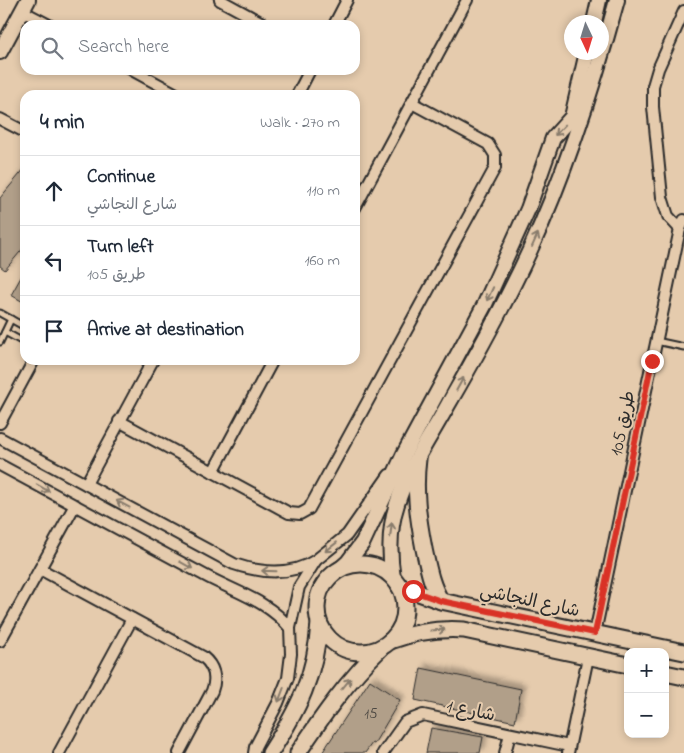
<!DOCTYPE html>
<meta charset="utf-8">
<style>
:root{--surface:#fff;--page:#f6f6f7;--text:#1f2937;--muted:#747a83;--line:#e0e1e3}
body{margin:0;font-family:"Indie Flower","Playpen Sans Arabic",sans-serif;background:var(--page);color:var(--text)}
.controls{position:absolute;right:15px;bottom:15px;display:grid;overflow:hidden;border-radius:10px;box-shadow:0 2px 8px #0003}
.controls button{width:45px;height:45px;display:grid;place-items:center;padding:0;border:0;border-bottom:1px solid var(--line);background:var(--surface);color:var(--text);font:25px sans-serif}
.compass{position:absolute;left:564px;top:15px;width:45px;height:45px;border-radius:50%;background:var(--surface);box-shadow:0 2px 8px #0003;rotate:176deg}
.stop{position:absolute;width:15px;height:15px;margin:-11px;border:4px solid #d93025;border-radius:50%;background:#fff}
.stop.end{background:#d93025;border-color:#fff;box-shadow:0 1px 5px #0008}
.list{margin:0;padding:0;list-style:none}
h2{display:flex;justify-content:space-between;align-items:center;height:65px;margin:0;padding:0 20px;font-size:21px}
h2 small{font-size:16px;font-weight:400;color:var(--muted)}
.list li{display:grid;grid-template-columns:32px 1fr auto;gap:15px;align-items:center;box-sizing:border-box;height:70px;padding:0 20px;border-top:1px solid var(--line)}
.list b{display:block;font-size:19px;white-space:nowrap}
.list p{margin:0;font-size:16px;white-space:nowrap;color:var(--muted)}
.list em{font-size:16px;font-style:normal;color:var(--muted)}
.icon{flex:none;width:28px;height:28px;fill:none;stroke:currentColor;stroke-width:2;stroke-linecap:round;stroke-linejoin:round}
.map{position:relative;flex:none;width:684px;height:753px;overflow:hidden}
.search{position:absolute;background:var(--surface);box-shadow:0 2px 8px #0003;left:20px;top:20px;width:340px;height:55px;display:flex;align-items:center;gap:12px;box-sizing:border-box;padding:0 18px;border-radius:15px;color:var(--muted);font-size:19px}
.panel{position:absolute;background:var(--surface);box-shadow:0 2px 8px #0003;left:20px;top:90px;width:340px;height:275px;border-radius:15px}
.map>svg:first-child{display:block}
</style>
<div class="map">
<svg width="684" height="753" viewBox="0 0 684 753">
<defs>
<filter id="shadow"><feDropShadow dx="4.5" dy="-4.5" stdDeviation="2.5" flood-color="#0004"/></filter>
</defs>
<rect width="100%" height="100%" fill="#e5cbad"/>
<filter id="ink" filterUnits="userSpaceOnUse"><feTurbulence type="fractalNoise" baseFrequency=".02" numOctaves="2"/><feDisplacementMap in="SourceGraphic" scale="10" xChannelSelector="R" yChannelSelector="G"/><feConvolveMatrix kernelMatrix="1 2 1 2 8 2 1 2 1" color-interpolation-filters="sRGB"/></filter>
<g filter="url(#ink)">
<g fill="#b19f89" stroke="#2b2b2b" filter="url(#shadow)">
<polygon points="25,168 25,246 5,270 0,266 0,198"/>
<polygon points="25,270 25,303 11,295"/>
<polygon points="421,668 521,689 515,722 415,700"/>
<polygon points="370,680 400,700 374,744 372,743 365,753 322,753"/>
<polygon points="431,728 483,737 480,753 426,753"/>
</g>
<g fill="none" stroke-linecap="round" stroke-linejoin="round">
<g stroke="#2b2b2b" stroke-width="9">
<g id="service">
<polyline points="0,313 25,327"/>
<polyline points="5,332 25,343"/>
<polyline points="656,341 684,347"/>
<polyline points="0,342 11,319"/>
</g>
</g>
<g stroke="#2b2b2b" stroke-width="14">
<g id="minor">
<polyline points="220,0 266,25"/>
<polyline points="22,11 49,25"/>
<polyline points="334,25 347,0"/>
<polyline points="132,70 178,95"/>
<polyline points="297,95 310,70"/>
<polyline points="0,119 25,132"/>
<polyline points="355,208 467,0"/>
<polyline points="680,229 668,216 662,197 653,107 653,86 658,69 684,11"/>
<polyline points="119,421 289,513 300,514 309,509 495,168 495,155 488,144 412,103"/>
<polyline points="0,423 34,360"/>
<path d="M0,438L234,564C260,573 292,576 316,560"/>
<path d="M0,465C68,502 136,538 204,575C235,592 267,600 290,628"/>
<polyline points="213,472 273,360"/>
<polyline points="86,484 153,360"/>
<path d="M40,569L203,657C214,666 217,678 212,691L179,753"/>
<polyline points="595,633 680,229 684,220"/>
<polyline points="0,641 75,505"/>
<polyline points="59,753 132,619"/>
<polyline points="254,753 255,747 278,703 288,678 291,654 290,628 299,587 316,560 347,535 389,475"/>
<polyline points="383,753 405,722 423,715 569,746"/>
<polyline points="505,753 510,734"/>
<polyline points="568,753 588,657"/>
</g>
</g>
<g stroke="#2b2b2b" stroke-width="18">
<g id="tertiary">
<polyline points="594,22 599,0"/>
<polyline points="0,52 28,0"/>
<polyline points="339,570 348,562 363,542 404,454 485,304 528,209 553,138 572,117 587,52"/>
<path d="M393,578C389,553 389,528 397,504C408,468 431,436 449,403C478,353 506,302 530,250C567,170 594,84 617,0"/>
</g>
</g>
<g stroke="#2b2b2b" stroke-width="19">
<g id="secondary">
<path d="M418,459C414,490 418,518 424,549C428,567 431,585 441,601"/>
<circle cx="361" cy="608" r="44"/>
<polyline points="399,586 441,601 684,652"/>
<path d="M390,641C415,632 438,628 464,630L628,665"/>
<polyline points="665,673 684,677"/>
<path d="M270,753C298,710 316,675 319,623"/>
<path d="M298,753C323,715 348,680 381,648"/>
</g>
</g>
<use href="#service" stroke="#e5cbad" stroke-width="5"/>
<use href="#minor" stroke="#e5cbad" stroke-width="10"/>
<use href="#tertiary" stroke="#e5cbad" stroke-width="14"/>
<use href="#secondary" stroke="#e5cbad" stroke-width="15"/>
</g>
<defs><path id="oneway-shaft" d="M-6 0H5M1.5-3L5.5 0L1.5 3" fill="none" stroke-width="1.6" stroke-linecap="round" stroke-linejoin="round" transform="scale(1.25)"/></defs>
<g stroke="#887b6c">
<use href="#oneway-shaft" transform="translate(560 130) rotate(134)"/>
<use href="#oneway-shaft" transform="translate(535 240) rotate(-66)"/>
<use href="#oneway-shaft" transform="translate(490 294) rotate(115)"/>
<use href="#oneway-shaft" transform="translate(460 384) rotate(-61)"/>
<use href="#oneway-shaft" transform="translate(43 488) rotate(29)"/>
<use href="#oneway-shaft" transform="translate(123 504) rotate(-152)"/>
<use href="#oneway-shaft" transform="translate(391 530) rotate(-83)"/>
<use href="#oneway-shaft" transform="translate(331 547) rotate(142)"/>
<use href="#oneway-shaft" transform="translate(186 565) rotate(29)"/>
<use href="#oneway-shaft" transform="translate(269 571) rotate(-178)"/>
<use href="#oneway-shaft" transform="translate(438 630) rotate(-4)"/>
<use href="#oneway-shaft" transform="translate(346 684) rotate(-51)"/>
<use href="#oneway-shaft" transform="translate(281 695) rotate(111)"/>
</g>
</g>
<g fill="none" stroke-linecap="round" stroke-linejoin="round" filter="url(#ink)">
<polyline stroke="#d93025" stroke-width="6" points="413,591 441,601 595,633 652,361"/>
</g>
<g text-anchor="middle" stroke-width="4" stroke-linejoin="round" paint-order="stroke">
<g font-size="15" fill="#4c4842">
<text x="371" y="718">15</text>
</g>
<g font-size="18" fill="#2b2b2b" stroke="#e5cbad">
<text transform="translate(622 423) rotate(-78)" y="6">طريق 105</text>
<text transform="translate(530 600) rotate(12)" y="6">شارع النجاشي</text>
<text transform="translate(471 710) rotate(11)" y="6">شارع 1</text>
</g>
</g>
</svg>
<div class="controls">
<button>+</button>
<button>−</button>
</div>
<svg class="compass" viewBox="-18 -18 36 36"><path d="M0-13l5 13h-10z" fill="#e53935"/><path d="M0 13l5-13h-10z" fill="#747a83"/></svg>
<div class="stop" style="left:413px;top:591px"></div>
<div class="stop end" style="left:652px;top:361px"></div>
<div class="search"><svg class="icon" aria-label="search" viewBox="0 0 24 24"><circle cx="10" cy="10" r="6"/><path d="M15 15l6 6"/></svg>Search here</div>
<section class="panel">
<h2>4 min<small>Walk · 270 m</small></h2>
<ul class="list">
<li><svg class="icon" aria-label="ahead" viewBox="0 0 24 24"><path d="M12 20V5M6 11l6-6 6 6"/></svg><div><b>Continue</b><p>شارع النجاشي</p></div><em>110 m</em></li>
<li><svg class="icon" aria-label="left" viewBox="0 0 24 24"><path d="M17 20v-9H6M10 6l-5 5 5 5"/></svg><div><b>Turn left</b><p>طريق 105</p></div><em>160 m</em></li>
<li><svg class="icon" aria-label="arrive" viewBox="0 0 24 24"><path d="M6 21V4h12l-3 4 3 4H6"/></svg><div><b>Arrive at destination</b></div></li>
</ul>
</section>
</div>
